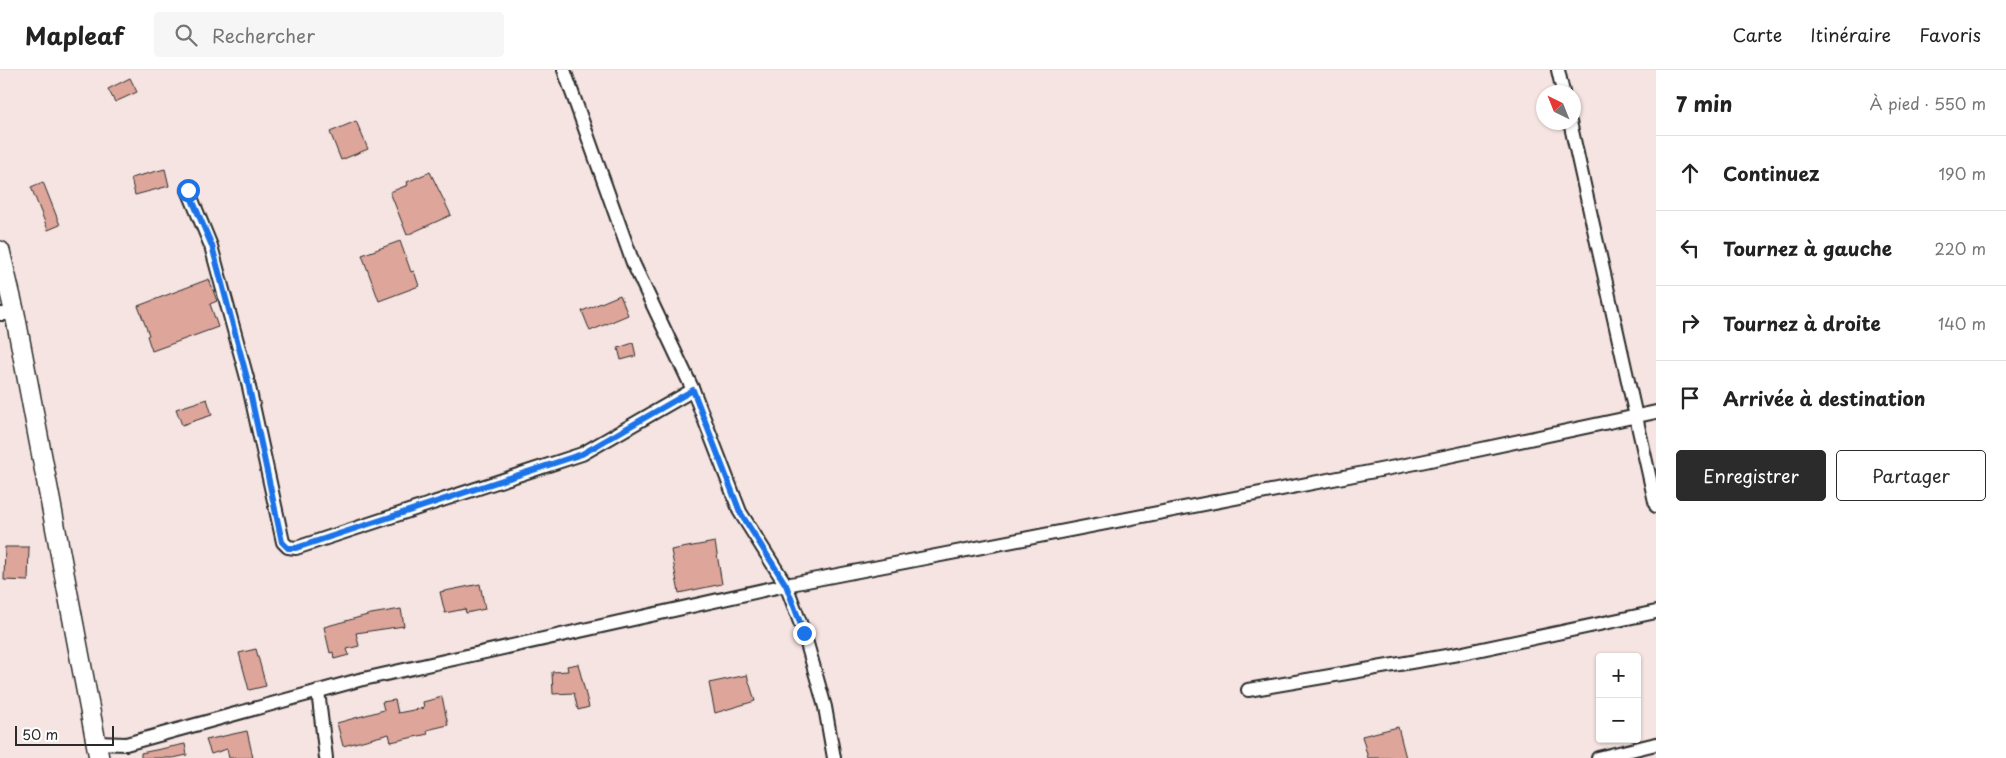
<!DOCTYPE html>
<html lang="fr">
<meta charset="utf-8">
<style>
:root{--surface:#fff;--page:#f6f6f6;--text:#222;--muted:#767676;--line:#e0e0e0;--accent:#2b2b2b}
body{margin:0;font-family:"Playpen Sans",sans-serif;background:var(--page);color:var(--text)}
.controls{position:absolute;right:15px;bottom:15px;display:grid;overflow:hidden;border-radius:5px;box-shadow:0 1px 4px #0004}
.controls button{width:45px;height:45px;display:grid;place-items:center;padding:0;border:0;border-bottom:1px solid var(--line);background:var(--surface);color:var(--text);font:25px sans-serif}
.compass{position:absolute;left:1536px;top:15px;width:45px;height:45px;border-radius:50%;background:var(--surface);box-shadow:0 1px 4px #0004;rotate:317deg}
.scale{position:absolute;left:15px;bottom:12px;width:99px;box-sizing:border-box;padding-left:5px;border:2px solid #2b2b2b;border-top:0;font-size:14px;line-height:18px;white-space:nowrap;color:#2b2b2b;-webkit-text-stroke:4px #fff;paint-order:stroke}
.stop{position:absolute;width:15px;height:15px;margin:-11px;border:4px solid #1a73e8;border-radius:50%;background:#fff}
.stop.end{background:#1a73e8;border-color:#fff;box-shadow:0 1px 5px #0008}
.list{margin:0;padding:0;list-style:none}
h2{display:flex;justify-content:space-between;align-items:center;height:65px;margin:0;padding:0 20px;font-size:21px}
h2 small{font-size:16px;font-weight:400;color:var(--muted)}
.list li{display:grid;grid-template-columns:32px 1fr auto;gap:15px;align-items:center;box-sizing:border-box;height:75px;padding:0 20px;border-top:1px solid var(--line)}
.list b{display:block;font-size:19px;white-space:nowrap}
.list em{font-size:16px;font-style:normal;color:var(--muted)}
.actions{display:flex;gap:10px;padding:15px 20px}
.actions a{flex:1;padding:11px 0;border:1px solid var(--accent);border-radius:5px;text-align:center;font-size:18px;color:var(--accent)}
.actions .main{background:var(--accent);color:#fff}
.icon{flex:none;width:28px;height:28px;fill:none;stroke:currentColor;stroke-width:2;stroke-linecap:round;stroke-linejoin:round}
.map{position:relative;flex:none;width:1656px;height:688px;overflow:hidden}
header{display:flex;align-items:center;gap:30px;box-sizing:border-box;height:70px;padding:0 25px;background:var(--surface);border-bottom:1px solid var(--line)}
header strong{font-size:24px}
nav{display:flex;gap:28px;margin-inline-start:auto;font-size:18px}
.search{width:350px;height:45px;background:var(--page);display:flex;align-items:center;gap:12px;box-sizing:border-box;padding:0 18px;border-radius:5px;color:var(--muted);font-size:19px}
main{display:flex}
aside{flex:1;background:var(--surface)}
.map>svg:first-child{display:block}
</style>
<header>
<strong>Mapleaf</strong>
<div class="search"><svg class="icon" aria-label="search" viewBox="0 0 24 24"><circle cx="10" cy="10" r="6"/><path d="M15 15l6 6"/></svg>Rechercher</div>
<nav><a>Carte</a><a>Itinéraire</a><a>Favoris</a></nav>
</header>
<main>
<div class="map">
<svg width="1656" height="688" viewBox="0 0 1656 688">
<rect width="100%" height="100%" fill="#f5e4e1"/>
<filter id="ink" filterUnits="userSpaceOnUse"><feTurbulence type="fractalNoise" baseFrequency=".02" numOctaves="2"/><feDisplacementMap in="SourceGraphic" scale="10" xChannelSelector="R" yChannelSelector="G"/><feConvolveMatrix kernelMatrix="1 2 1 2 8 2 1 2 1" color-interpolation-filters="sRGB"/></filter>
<g filter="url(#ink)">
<g fill="#dea59a" stroke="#2b2b2b">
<polygon points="130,8 137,22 115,32 108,19"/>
<polygon points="356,51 368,79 341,90 330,62"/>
<polygon points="165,99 169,116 135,125 131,108"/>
<polygon points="430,102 451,145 407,165 390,122 408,115 407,112"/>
<polygon points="43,112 60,155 48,160 31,117"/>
<polygon points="400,171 411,202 414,201 419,216 379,231 362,185"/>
<polygon points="209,209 217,231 210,234 218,257 152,281 147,266 149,265 138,236"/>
<polygon points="620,225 628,245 590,261 582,241"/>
<polygon points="633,273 636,286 621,290 618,278"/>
<polygon points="207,329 212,345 182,355 176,339"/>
<polygon points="715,472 722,514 679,523 671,480"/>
<polygon points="5,477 29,477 28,511 4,510"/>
<polygon points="480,514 485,539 466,543 465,539 445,543 440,522"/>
<polygon points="401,539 404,556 356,563 359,576 347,579 349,585 334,589 333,582 330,583 324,557 371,544"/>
<polygon points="256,579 266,616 249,620 239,583"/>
<polygon points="578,594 589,637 578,640 574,623 553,624 552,602 568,601 567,596"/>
<polygon points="747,605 755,631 715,643 709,613"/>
<polygon points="442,627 448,655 427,660 428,664 391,672 389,664 343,676 337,653 384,640 382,632 395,630 398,643 424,638 423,632"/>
<polygon points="1398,657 1406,688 1368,688 1362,666"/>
<polygon points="247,661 253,688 229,688 227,679 211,684 206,670"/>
<polygon points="185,674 187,685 173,688 141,688 141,683"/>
</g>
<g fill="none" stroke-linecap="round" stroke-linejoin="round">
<g stroke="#2b2b2b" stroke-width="16">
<g id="street">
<polyline points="564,0 633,193 693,320 740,442 786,515 804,563 825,637 834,688"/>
<polyline points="1558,0 1563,22"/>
<polyline points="1570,52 1656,436"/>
<polyline points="188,120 211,176 247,308 283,472 288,477 296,478 582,384 693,320"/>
<polyline points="0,244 15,244"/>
<polyline points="1248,620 1458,584 1656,542"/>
<polyline points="318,621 326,688"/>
<polyline points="95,673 126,674 359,610 786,515 1416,393 1656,342"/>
<polyline points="1598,688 1656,674"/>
</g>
</g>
<g stroke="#2b2b2b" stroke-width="22">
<polyline id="secondary" points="0,181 15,244 99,688"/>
</g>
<use href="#street" stroke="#fff" stroke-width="12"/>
<use href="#secondary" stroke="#fff" stroke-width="19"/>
</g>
</g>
<g fill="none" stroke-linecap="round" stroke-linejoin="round" filter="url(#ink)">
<polyline stroke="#1a73e8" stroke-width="6" points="188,120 212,176 247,308 282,472 288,478 296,478 582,384 693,320 740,442 786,515 804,563"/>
</g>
</svg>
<div class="controls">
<button>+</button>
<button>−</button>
</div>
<svg class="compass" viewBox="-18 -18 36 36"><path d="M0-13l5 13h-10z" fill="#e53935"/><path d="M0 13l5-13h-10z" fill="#767676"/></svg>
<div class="scale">50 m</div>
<div class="stop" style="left:188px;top:120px"></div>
<div class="stop end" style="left:804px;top:563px"></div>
</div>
<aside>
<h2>7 min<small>À pied · 550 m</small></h2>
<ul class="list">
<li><svg class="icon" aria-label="ahead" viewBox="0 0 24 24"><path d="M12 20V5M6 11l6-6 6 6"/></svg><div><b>Continuez</b></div><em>190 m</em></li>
<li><svg class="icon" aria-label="left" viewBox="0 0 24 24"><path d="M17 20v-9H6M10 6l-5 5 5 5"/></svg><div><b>Tournez à gauche</b></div><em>220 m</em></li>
<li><svg class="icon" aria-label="right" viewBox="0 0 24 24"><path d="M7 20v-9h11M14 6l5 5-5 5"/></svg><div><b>Tournez à droite</b></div><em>140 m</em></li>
<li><svg class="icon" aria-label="arrive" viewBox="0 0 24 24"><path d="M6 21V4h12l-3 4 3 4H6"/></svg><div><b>Arrivée à destination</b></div></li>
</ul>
<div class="actions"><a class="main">Enregistrer</a><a>Partager</a></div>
</aside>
</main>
